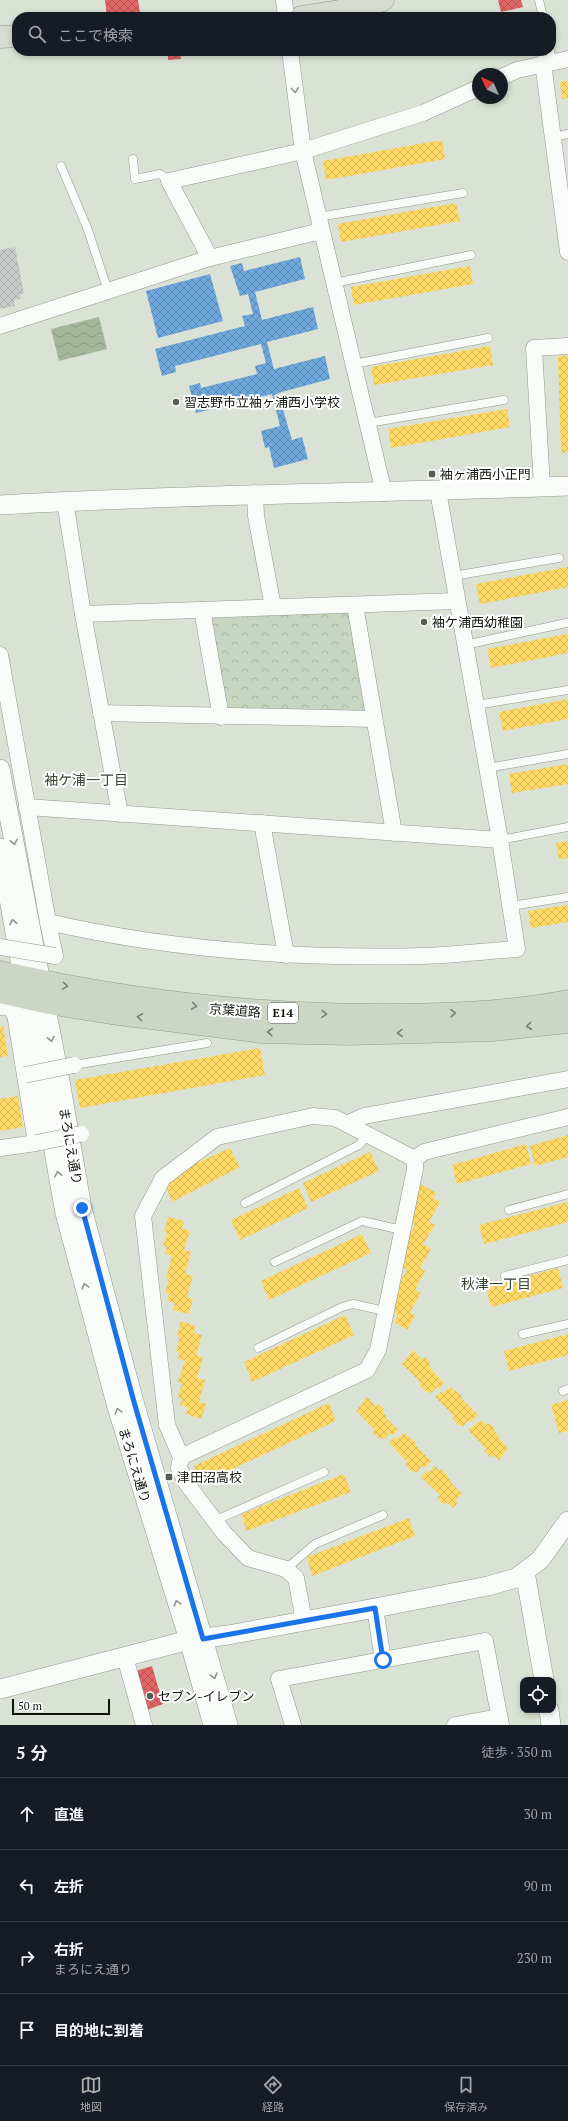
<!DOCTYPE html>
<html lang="ja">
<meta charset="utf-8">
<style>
:root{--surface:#171b24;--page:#20242c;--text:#f1f3f6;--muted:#9ea1a6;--line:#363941;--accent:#abb0ac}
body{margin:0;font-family:"PT Serif","Noto Sans JP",serif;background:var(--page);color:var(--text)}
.controls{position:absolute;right:12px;bottom:12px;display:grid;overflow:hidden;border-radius:8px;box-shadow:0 2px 6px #0003}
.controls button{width:36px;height:36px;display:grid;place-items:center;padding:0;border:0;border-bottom:1px solid var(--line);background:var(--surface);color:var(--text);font:20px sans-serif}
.compass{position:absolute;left:472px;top:68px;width:36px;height:36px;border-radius:50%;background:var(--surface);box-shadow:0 2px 6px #0003;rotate:315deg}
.scale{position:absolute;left:12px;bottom:10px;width:98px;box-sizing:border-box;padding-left:4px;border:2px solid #0f150c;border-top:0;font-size:11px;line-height:14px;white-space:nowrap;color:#0f150c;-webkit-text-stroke:3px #fff;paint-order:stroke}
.stop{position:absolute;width:12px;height:12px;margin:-9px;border:3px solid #1a73e8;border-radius:50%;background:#fff}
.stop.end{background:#1a73e8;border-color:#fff;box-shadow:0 1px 4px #0008}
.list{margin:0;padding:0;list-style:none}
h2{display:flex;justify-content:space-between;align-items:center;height:52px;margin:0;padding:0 16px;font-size:17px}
h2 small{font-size:13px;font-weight:400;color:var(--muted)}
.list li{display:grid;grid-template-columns:26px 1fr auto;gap:12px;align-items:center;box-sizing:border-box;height:72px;padding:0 16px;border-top:1px solid var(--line)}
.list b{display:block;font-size:15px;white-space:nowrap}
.list p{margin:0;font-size:13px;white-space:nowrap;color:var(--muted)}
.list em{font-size:13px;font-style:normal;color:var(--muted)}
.icon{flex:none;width:22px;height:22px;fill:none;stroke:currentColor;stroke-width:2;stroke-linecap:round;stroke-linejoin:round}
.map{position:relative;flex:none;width:568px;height:1725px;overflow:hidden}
.search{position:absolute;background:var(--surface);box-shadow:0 2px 6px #0003;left:12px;right:12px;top:12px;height:44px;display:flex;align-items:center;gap:10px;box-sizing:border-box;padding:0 14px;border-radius:16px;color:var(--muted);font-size:15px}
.sheet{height:340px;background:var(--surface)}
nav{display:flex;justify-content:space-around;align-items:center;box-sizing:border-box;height:56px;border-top:1px solid var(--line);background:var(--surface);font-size:11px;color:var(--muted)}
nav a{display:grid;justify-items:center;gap:2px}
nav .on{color:var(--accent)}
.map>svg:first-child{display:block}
</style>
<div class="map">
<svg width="568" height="1725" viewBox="0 0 568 1725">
<defs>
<pattern id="forest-crowns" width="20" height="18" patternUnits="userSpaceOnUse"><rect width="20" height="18" fill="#c8d5c1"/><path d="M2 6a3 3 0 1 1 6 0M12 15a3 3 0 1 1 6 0" fill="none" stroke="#abb6a5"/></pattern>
<pattern id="water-waves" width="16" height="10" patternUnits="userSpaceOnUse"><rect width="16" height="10" fill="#a5b79b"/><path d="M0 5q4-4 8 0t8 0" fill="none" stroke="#8d9c84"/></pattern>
<pattern id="homes-cross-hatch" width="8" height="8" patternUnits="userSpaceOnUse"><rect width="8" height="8" fill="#ffd966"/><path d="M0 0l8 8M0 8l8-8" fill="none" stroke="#d9b957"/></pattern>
<pattern id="shops-cross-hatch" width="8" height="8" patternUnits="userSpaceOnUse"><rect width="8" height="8" fill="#e06666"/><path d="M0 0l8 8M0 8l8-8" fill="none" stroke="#b45352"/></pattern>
<pattern id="schools-cross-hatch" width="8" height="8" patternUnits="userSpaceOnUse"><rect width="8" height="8" fill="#6fa8dc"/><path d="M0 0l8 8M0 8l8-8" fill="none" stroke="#5a88b1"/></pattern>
<pattern id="building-cross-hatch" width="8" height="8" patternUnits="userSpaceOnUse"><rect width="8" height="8" fill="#c8cbca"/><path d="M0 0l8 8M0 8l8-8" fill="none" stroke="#abadac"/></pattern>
</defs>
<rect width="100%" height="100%" fill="#d9e2d4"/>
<polygon fill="url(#forest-crowns)" points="348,610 367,715 224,712 207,615"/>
<polygon fill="url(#water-waves)" points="99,317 107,349 59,361 51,329"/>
<g fill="url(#homes-cross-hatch)">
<polygon points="568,81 568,98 562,99 560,82"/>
<polygon points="442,140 445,159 326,180 323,161"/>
<polygon points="456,203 460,221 341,242 338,224"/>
<polygon points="470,266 473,284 354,305 351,287"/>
<polygon points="490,346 493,365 374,385 371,367"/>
<polygon points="558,356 568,356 568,452 561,453"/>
<polygon points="507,409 510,427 391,448 388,429"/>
<polygon points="568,567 568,587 480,604 476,584"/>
<polygon points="568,634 568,653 491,668 487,649"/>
<polygon points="568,699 568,719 503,731 499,712"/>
<polygon points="568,764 568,784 512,793 509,774"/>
<polygon points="568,841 568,858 559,860 556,843"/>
<polygon points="568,905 568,922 531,928 528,911"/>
<polygon points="3,1026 8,1056 0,1057 0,1027"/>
<polygon points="260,1048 265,1075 80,1108 75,1080"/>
<polygon points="18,1096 23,1127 0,1131 0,1099"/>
<polygon points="568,1135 568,1157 535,1166 530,1146"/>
<polygon points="526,1144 531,1164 457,1184 452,1165"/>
<polygon points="230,1148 240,1167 172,1202 163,1178"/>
<polygon points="370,1152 379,1171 311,1202 303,1183"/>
<polygon points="421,1184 436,1193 433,1198 440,1202 429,1222 435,1225 423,1244 431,1249 420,1268 425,1271 415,1290 421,1293 410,1312 415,1316 407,1330 394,1322 398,1315 391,1312 392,1303 399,1291 396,1289 407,1270 400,1266 400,1259 408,1246 404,1244 415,1225 409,1222 410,1212 417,1199 413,1197"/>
<polygon points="299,1188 308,1208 240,1240 231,1220"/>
<polygon points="568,1202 568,1222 484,1244 479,1225"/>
<polygon points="168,1217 184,1221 182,1228 190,1231 184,1250 191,1252 185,1274 193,1276 187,1297 193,1299 189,1314 173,1310 175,1303 167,1301 169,1294 165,1293 169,1279 166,1278 172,1256 165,1254 167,1247 163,1246 167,1232 164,1232"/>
<polygon points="362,1234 371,1253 269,1300 261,1281"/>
<polygon points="558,1268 563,1288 491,1307 486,1288"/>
<polygon points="345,1315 354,1335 252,1382 244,1362"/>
<polygon points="181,1321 196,1326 194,1333 202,1335 196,1355 203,1357 197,1378 205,1380 199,1402 206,1404 201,1419 186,1414 188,1408 180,1405 182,1399 178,1397 182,1383 178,1382 185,1360 178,1359 180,1352 176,1351 180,1337 177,1336"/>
<polygon points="568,1334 568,1355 509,1371 504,1351"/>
<polygon points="413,1350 423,1360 425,1357 430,1363 429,1366 433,1371 444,1383 439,1389 437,1387 431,1393 425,1391 419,1385 421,1383 402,1364"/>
<polygon points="450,1387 462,1396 462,1399 478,1415 471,1422 469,1420 463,1426 458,1425 452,1418 454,1416 435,1397 442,1391 444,1393"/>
<polygon points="367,1397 376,1406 378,1404 384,1409 383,1413 387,1417 386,1418 398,1430 393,1435 390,1433 385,1439 379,1438 372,1432 375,1430 356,1411"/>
<polygon points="568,1400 568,1431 559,1433 551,1405"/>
<polygon points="329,1403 336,1421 202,1483 194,1466"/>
<polygon points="481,1420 487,1425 489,1423 495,1429 494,1431 499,1436 498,1437 508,1448 499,1461 495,1456 490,1457 484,1451 486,1449 468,1430"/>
<polygon points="403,1433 416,1442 415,1445 431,1461 425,1468 422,1466 417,1472 411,1471 405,1464 407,1462 389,1443 395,1437 397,1439"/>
<polygon points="435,1466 440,1471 442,1469 448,1476 448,1478 452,1482 451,1483 462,1494 456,1500 458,1502 453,1508 448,1503 443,1504 437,1498 440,1495 421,1477 427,1470 429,1472"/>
<polygon points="344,1474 351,1492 246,1531 242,1514"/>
<polygon points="409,1518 415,1536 312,1576 307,1557"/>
</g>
<g fill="url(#shops-cross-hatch)">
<polygon points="105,0 138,0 140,13 107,17"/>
<polygon points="498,0 521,0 523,7 501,12"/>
<polygon points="168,51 180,51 181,59 168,60"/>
<polygon points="152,1666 163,1704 147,1710 136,1671"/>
</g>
<g fill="url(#schools-cross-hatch)">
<polygon points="300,257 305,279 255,292 262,320 313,307 318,329 267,342 272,362 274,369 325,356 330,379 278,393 292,440 302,437 308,459 274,468 269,447 265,448 261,431 280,426 272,394 196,413 189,386 200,383 201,388 257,374 255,366 266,363 261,344 175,366 176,372 162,376 155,349 245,326 242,316 253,314 248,294 240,296 230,266 242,263 244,271"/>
<polygon points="210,274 223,321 158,338 146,291"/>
</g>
<polygon fill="url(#building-cross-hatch)" points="15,247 24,294 20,294 21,299 14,300 15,306 0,309 0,250"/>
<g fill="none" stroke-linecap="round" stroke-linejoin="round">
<g stroke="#92988e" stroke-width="9">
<g id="service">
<polyline points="539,0 543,17"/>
<polyline points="550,51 552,61"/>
<polyline points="553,137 568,134"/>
<polyline points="133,159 135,179 160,174 169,181"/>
<polyline points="61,166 88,230 108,291"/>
<polyline points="318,217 463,193"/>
<polyline points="334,283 471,255"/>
<polyline points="354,364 488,338"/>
<polyline points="368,423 504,400"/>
<polyline points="453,576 559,558"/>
<polyline points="465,645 566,623"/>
<polyline points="476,705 568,690"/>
<polyline points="487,768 568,754"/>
<polyline points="500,840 568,827"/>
<polyline points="511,906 568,897"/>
<polyline points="74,1065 207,1043"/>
<polyline points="245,1203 359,1145 367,1136"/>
<polyline points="509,1210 568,1194"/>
<polyline points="275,1262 362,1221 402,1230"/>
<polyline points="505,1276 568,1260"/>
<polyline points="523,1334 568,1324"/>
<polyline points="258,1348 342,1307 353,1304 385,1311"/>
<polyline points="563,1391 568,1389"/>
<polyline points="214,1521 324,1472"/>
<polyline points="286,1569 315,1544 383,1515"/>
</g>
</g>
<g stroke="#92988e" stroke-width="17">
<g id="minor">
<polyline points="284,0 286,17"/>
<polyline points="290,51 303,151 384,493"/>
<polyline points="543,63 568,252"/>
<polyline points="502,77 517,70 568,59"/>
<polyline points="210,258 169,181 303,151 423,113 478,88"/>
<polyline points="0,326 210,258 321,231"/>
<polyline points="542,487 534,348 568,346"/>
<polyline points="255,493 256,516 273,607"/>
<polyline points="65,501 83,614 120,814"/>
<polyline points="355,605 394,833"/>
<polyline points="202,610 221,717"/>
<polyline points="83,614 457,601"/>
<path d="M0,655L48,922C170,950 298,959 424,956C455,955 486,951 517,949L500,840L438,491"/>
<polyline points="101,713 374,719"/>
<polyline points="27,807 500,840"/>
<polyline points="262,823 286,955"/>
<polyline points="48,922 55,956"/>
<polyline points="0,1007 8,1006 15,1014 36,1143 0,1148"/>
<polyline points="347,1124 364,1116 568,1079"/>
<polyline points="181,1457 367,1370 378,1350 415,1169 415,1159 424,1152 568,1117"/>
<polyline points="375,1608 383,1660"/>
<polyline points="304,1621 296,1578 286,1569 248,1558 224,1533 187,1484 179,1468 181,1457 167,1425 143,1216 163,1178 217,1137 313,1116 335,1118 415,1159"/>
<polyline points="125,1657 144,1725"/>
<polyline points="293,1725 279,1679 485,1641 501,1725"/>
<polyline points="455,1725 499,1717"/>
</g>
</g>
<g stroke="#92988e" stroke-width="20">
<g id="tertiary">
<path d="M0,505C189,494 379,493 568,486"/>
<polyline points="0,769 60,1081 82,1208 134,1402 228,1725"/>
<polyline points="0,848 65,1213 117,1407 189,1640 213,1725"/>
<polyline points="525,1572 544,1680"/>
<polyline points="0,1689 189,1640 228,1635 375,1608 488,1586 516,1578 540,1560 568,1521"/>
<polyline points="549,1710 551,1725"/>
</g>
</g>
<g stroke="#919d89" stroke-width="23">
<g id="trunk">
<polyline points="301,17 340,11 383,0"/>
<polyline points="0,37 17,36"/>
</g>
</g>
<g stroke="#919d89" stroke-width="23">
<g id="motorway">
<path d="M0,972C127,1001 251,1015 381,1015C443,1015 507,1013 568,1001"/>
<polyline points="0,992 49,1003 111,1013 262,1032 349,1034 492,1030 568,1022"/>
</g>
</g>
<use href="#service" stroke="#f9fbf9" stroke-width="8"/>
<use href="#minor" stroke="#f9fbf9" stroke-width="16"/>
<use href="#tertiary" stroke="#f9fbf9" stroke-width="19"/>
<use href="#trunk" stroke="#d6dcd1" stroke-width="22"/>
<use href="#motorway" stroke="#cdd5c7" stroke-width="22"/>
<g stroke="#92988e" stroke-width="17" stroke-linecap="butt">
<g id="minor-bridge">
<polyline points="0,947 55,956"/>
<polyline points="25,1075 74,1065"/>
<polyline points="36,1143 81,1134"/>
</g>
</g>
<use href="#minor-bridge" stroke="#f9fbf9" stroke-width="16"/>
</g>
<defs><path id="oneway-chevron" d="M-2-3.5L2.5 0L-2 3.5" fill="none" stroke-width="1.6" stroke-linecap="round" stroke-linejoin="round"/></defs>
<g stroke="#90948e">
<use href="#oneway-chevron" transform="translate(295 90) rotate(83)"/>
<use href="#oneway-chevron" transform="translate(14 842) rotate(79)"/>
<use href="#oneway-chevron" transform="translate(13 922) rotate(-100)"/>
<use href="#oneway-chevron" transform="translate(51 1039) rotate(79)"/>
<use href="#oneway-chevron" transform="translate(58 1174) rotate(-101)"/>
<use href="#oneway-chevron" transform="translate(85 1286) rotate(-105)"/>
<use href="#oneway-chevron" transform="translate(118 1411) rotate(-107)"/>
<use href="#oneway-chevron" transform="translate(177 1603) rotate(-107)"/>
<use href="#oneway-chevron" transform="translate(214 1676) rotate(74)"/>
</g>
<g stroke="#787f73">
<use href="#oneway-chevron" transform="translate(65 986) rotate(9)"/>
<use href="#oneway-chevron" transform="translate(194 1006) rotate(7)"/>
<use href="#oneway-chevron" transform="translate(453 1013) rotate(-4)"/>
<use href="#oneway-chevron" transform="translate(324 1014) rotate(2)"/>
<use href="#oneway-chevron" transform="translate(140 1017) rotate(-172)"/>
<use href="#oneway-chevron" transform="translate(529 1026) rotate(174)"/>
<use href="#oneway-chevron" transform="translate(270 1032) rotate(-178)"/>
<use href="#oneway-chevron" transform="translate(400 1033) rotate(178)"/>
</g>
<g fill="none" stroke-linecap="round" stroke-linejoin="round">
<polyline stroke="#1a73e8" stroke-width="5" points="82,1208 134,1402 203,1639 375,1608 383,1660"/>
</g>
<g fill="#565d52" stroke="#fff" stroke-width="1.5">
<circle cx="176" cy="402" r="4"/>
<rect x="428" y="470" width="8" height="8" rx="2"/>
<circle cx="424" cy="622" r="4"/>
<rect x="165" y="1473" width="8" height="8" rx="2"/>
<circle cx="150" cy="1696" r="4"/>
</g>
<g text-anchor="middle" stroke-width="4" stroke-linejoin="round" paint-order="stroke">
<rect fill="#fff" stroke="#575b55" stroke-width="1" x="268" y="1003" width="30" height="20" rx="3"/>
<g font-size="12" font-weight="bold" fill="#0f150c">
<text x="283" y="1017">E14</text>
</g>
<g font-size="13" fill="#0f150c" stroke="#fff" text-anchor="start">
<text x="184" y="407">習志野市立袖ヶ浦西小学校</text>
<text x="440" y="479">袖ヶ浦西小正門</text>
<text x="432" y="627">袖ケ浦西幼稚園</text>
<text x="177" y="1482">津田沼高校</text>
<text x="158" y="1701">セブン-イレブン</text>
</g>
<g font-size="13" fill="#0f150c" stroke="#fff">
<text transform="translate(235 1010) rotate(4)" y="5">京葉道路</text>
<text transform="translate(71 1146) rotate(80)" y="5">まろにえ通り</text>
<text transform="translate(135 1465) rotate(73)" y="5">まろにえ通り</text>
</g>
<g font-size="14" fill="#37442f" stroke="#fff">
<text x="86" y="785">袖ケ浦一丁目</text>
<text x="496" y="1289">秋津一丁目</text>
</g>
</g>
</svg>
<div class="controls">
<button><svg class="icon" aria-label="locate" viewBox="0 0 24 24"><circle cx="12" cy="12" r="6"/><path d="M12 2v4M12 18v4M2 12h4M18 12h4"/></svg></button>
</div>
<svg class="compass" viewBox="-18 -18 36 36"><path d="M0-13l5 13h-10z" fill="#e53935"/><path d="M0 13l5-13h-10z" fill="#9ea1a6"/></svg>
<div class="scale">50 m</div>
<div class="stop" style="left:383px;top:1660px"></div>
<div class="stop end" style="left:82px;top:1208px"></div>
<div class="search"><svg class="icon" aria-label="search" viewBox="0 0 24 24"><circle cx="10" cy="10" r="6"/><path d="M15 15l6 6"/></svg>ここで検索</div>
</div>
<section class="sheet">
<h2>5 分<small>徒歩 · 350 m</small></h2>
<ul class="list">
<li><svg class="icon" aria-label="ahead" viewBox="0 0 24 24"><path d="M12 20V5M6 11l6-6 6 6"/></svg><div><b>直進</b></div><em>30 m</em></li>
<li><svg class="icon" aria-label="left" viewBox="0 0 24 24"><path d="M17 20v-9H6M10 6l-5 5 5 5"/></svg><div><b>左折</b></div><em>90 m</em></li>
<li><svg class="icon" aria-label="right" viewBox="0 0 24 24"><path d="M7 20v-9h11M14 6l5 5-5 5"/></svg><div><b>右折</b><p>まろにえ通り</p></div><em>230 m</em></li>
<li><svg class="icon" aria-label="arrive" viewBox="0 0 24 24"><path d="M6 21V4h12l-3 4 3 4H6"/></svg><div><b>目的地に到着</b></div></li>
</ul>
</section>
<nav>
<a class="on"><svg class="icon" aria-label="map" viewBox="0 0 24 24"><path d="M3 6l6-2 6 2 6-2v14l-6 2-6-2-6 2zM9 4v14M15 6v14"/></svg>地図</a>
<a><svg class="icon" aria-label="directions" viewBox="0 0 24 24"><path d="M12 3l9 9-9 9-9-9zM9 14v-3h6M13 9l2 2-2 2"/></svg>経路</a>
<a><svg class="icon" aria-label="saved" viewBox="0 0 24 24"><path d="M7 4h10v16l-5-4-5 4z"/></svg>保存済み</a>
</nav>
